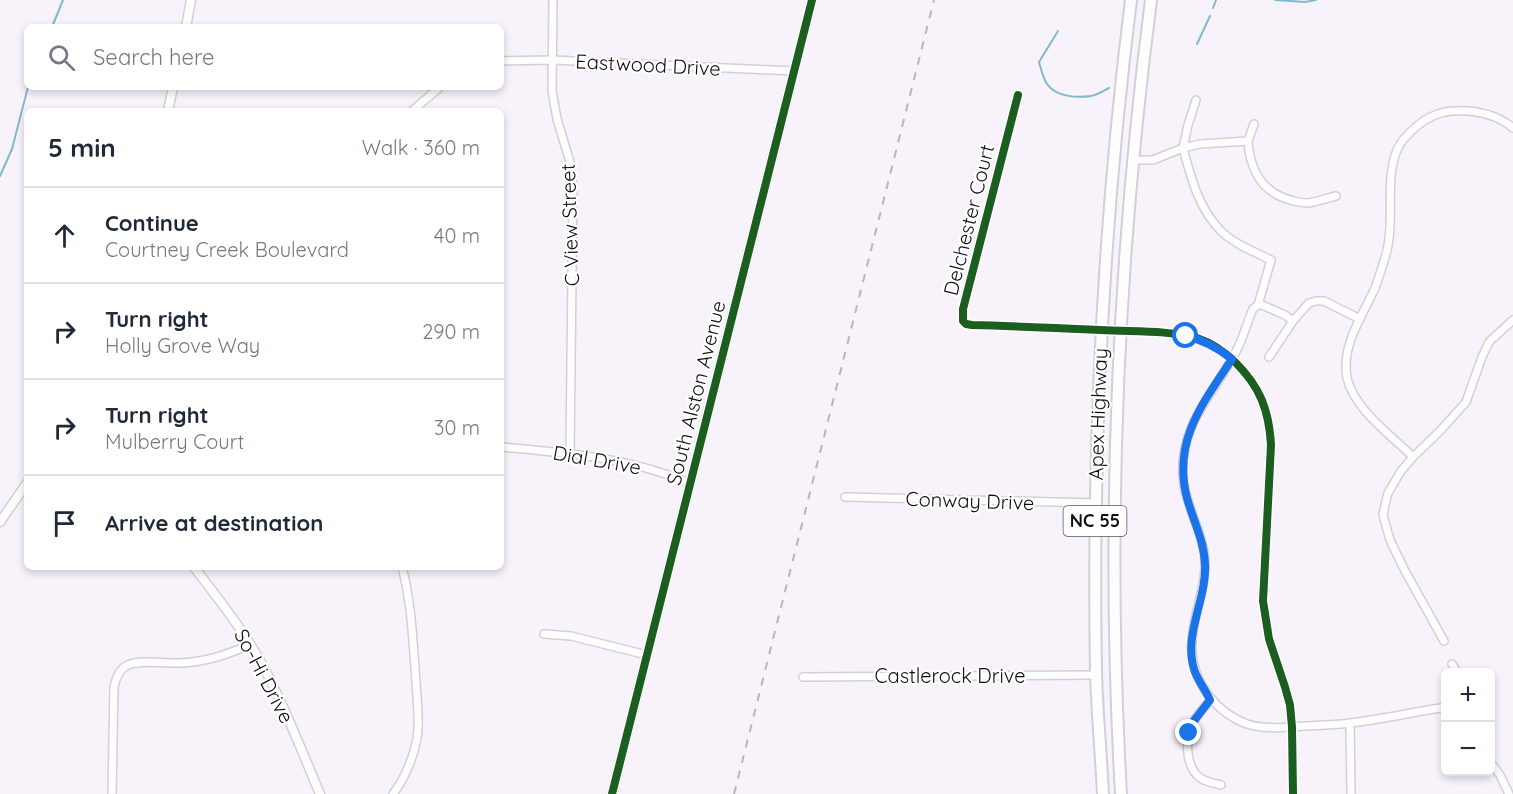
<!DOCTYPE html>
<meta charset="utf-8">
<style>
:root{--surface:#fff;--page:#f2f2f3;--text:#1f2937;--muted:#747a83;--line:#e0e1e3}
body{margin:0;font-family:Quicksand,sans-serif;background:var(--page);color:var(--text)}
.controls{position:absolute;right:18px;bottom:18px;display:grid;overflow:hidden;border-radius:9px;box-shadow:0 3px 9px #0003}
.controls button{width:54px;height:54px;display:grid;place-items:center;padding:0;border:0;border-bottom:2px solid var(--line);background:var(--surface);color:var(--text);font:30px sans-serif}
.stop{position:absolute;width:18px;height:18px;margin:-14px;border:4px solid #1a73e8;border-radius:50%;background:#fff}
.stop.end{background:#1a73e8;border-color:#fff;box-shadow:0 2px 6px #0008}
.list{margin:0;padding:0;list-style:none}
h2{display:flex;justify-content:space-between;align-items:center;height:78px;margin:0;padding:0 24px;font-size:26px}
h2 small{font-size:20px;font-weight:400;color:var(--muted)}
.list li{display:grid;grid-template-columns:39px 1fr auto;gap:18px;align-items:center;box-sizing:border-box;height:96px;padding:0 24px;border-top:2px solid var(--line)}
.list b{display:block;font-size:22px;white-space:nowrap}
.list p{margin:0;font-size:20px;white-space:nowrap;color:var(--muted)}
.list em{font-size:20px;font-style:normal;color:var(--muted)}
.icon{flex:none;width:33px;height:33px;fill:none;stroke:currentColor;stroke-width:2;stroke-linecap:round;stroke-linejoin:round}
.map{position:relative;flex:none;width:1513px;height:794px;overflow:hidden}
.search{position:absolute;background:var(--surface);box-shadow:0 3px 9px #0003;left:24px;top:24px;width:480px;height:66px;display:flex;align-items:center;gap:15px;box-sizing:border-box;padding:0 21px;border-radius:9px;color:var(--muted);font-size:22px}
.panel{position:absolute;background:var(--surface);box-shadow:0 3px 9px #0003;left:24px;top:108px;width:480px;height:462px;border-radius:9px}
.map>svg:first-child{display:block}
</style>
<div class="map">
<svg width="1513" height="794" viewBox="0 0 1513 794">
<rect width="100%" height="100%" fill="#f8f2fb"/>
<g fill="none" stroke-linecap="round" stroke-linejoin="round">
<g stroke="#82b8d0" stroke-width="2">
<polyline points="1275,0 1305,2 1316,0"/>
<polyline points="1213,8 1216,0"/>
<polyline points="52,27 63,0"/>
<path d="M1058,31L1039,62C1041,69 1043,78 1047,84C1056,97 1077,98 1091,96C1097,95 1103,91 1109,88"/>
<polyline points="1197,44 1210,16"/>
<polyline points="0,176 12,149 28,87"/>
</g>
<g stroke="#d4cfd6" stroke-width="10">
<g id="minor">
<polyline points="553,0 552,91 557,119 570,162 573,188 570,453"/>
<polyline points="501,61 553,60 794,71"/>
<path d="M1018,95L963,309V321L966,324L972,325C1015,326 1058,328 1101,330C1131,332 1168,330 1197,338C1212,343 1225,352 1236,363C1260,387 1269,410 1271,445L1263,601L1269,639L1285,687L1290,705L1292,727L1293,794"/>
<path d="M1196,100L1188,125L1183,148L1200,144L1248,141C1250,171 1263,194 1294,201C1298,202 1304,203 1308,203C1317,202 1327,198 1336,196"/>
<polyline points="412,111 440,87"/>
<polyline points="1248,141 1254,124"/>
<path d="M1133,160H1153L1183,148C1191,178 1199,210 1222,232C1236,245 1255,252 1271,260L1258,305"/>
<path d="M1293,321L1285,315L1262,305H1258L1253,309C1246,324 1243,341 1234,355C1211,398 1179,425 1183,479C1186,509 1206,536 1205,567C1204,596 1190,623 1192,652C1194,684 1217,713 1247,724C1266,730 1286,727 1306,726C1321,725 1336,725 1351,723C1383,719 1414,712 1446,707"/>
<polyline points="1269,357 1293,321 1309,303 1316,301 1324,301 1360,319"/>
<path d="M501,447C568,453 627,457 690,483"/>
<path d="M1413,457C1391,435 1354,409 1347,378C1341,345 1362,317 1375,288C1379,277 1383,265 1386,254C1396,220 1383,176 1399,146C1403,138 1410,132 1417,126C1426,118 1441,111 1454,111C1476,110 1496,114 1513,128"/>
<polyline points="845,497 1095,503"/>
<polyline points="544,634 571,636 647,655"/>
<polyline points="1444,641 1405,571 1390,540 1383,515 1385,505 1388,493 1401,471 1413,457 1441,430 1466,402 1482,357 1489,342 1513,320"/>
<polyline points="1452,664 1457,672"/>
<polyline points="803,677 1096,675"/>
<path d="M1211,700C1204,707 1197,714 1193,723C1185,738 1185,765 1199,777C1205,782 1213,783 1221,785"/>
<polyline points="1350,723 1351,794"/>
<polyline points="1490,762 1500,775 1509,794"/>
<path d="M112,794L114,687C116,678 119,669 128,665C141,659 165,664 179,663C207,662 225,655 250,645"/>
<path d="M393,794C405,778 413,758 417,739C420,721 417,701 416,683C413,644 412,605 402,567"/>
</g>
</g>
<g stroke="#d4cfd6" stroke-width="11">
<g id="tertiary">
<polyline points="186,27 191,0"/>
<polyline points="168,111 173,87"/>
<polyline points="0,522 27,483"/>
<path d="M194,567C219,600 245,632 264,668C286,709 302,752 320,794"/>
<polyline points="612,794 812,0"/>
</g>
</g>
<g stroke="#d4cfd6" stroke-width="14">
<g id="primary">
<path d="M1103,794C1101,753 1097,712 1096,671C1092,447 1103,223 1131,0"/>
<path d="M1121,794C1106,529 1117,263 1151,0"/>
</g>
</g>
<use href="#minor" stroke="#fefdfe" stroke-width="7"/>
<use href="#tertiary" stroke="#fefdfe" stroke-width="8"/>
<use href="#primary" stroke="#fefdfe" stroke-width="10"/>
<polyline stroke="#b7b6b8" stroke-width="2" stroke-dasharray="8 8" stroke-linecap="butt" points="734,794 934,0"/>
<g stroke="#fff" stroke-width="11">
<g id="cycleway">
<path d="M1018,95L963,309V321L966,324L972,325C1015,326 1058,328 1101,330C1131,332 1168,330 1197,338C1212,343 1225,352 1236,363C1260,387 1269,410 1271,445L1263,601L1269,639L1285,687L1290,705L1292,727L1293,794"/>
<polyline points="612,794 812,0"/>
</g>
</g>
<use href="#cycleway" stroke="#1b5e20" stroke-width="8"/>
</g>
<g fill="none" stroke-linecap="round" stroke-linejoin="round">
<path stroke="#1a73e8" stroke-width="8" d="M1186,336C1204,340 1218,348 1232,359C1203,403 1172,441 1187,498C1193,520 1204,540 1205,564C1207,600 1182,636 1195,672C1199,682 1206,691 1210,700L1193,722L1189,733"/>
</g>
<g text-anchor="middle" stroke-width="4.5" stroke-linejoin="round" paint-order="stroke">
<rect fill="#fff" stroke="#59575a" stroke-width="1.5" x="1063.5" y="506" width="63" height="30" rx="4.5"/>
<g font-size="18" font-weight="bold" fill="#120f14">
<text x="1095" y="527">NC 55</text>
</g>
<g font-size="20" fill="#120f14" stroke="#fff">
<text transform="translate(648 65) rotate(3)" y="7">Eastwood Drive</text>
<text transform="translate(969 220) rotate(-76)" y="7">Delchester Court</text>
<text transform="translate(570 225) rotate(-92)" y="7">C View Street</text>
<text transform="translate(696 393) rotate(-76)" y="7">South Alston Avenue</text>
<text transform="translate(1098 414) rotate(-88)" y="7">Apex Highway</text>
<text transform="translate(597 460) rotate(10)" y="7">Dial Drive</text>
<text transform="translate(970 501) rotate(2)" y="7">Conway Drive</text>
<text transform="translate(264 676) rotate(62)" y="7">So-Hi Drive</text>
<text x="950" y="683">Castlerock Drive</text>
</g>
</g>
</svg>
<div class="controls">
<button>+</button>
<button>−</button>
</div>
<div class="stop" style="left:1186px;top:336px"></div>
<div class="stop end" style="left:1189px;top:733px"></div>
<div class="search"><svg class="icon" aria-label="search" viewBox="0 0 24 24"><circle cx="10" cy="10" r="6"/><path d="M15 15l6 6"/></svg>Search here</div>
<section class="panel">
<h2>5 min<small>Walk · 360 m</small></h2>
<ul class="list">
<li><svg class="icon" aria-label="ahead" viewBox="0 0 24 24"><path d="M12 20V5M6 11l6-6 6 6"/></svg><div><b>Continue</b><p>Courtney Creek Boulevard</p></div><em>40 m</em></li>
<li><svg class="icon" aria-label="right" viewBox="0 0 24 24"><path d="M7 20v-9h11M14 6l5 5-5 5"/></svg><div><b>Turn right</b><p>Holly Grove Way</p></div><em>290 m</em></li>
<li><svg class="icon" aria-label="right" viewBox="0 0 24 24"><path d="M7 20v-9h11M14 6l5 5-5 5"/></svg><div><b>Turn right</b><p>Mulberry Court</p></div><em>30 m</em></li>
<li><svg class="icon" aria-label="arrive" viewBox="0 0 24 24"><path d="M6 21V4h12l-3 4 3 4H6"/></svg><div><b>Arrive at destination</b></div></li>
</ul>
</section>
</div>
